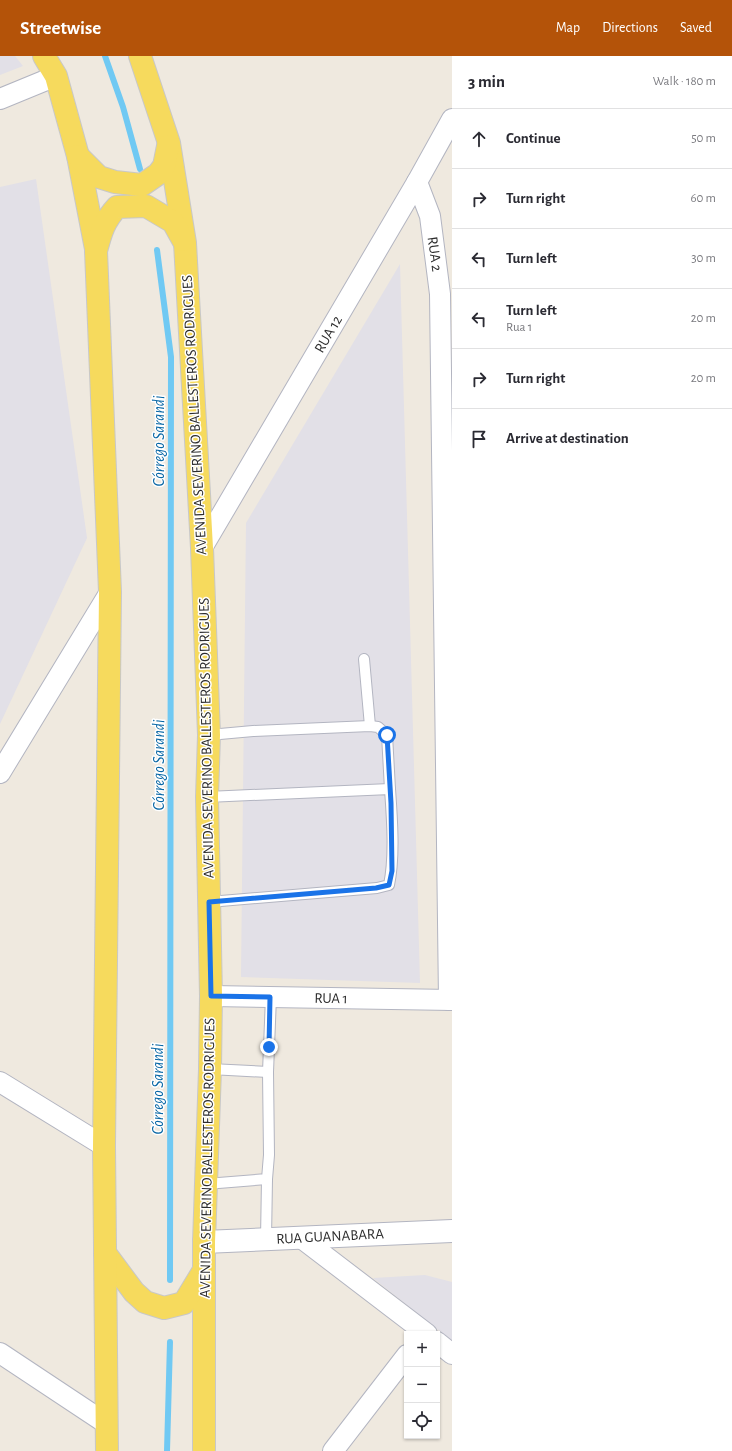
<!DOCTYPE html>
<meta charset="utf-8">
<style>
:root{--surface:#fff;--page:#f7f7f7;--text:#2b2b33;--muted:#7c7c81;--line:#e1e1e2;--accent:#b45309}
body{margin:0;font-family:"Alegreya Sans",sans-serif;background:var(--page);color:var(--text)}
.controls{position:absolute;right:12px;bottom:12px;display:grid;overflow:hidden;border-radius:0px;box-shadow:0 1px 3px #0004}
.controls button{width:36px;height:36px;display:grid;place-items:center;padding:0;border:0;border-bottom:1px solid var(--line);background:var(--surface);color:var(--text);font:20px sans-serif}
.stop{position:absolute;width:12px;height:12px;margin:-9px;border:3px solid #1a73e8;border-radius:50%;background:#fff}
.stop.end{background:#1a73e8;border-color:#fff;box-shadow:0 1px 4px #0008}
.list{margin:0;padding:0;list-style:none}
h2{display:flex;justify-content:space-between;align-items:center;height:52px;margin:0;padding:0 16px;font-size:17px}
h2 small{font-size:13px;font-weight:400;color:var(--muted)}
.list li{display:grid;grid-template-columns:26px 1fr auto;gap:12px;align-items:center;box-sizing:border-box;height:60px;padding:0 16px;border-top:1px solid var(--line)}
.list b{display:block;font-size:15px;white-space:nowrap}
.list p{margin:0;font-size:13px;white-space:nowrap;color:var(--muted)}
.list em{font-size:13px;font-style:normal;color:var(--muted)}
.icon{flex:none;width:22px;height:22px;fill:none;stroke:currentColor;stroke-width:2;stroke-linecap:round;stroke-linejoin:round}
.map{position:relative;flex:none;width:452px;height:1395px;overflow:hidden}
header{display:flex;align-items:center;gap:24px;box-sizing:border-box;height:56px;padding:0 20px;background:var(--accent);color:#fff}
header strong{font-size:19px}
nav{display:flex;gap:22px;margin-inline-start:auto;font-size:14px}
main{display:flex}
aside{flex:1;background:var(--surface)}
.map>svg:first-child{display:block}
</style>
<header>
<strong>Streetwise</strong>
<nav><a>Map</a><a>Directions</a><a>Saved</a></nav>
</header>
<main>
<div class="map">
<svg width="452" height="1395" viewBox="0 0 452 1395">
<rect width="100%" height="100%" fill="#efe9df"/>
<g fill="#e2e0e7">
<polygon points="0,0 15,0 23,10 0,19"/>
<polygon points="36,123 87,482 0,668 0,131"/>
<polygon points="400,208 420,927 241,921 246,467"/>
<polygon points="425,1219 452,1226 452,1285 373,1222"/>
</g>
<g fill="none" stroke-linecap="round" stroke-linejoin="round">
<g stroke="#70c9f3" stroke-width="6">
<polyline points="105,0 123,51 140,113"/>
<polyline points="157,194 171,301 170,1224"/>
<polyline points="167,1395 170,1286"/>
</g>
<g stroke="#b3b5c1" stroke-width="12">
<g id="lane">
<polyline points="364,603 370,670"/>
<polyline points="209,679 253,675 370,670 378,671 387,679 390,733"/>
<path d="M207,741L390,733C392,761 395,801 389,829L377,832L209,846"/>
<polyline points="268,1016 271,941"/>
<polyline points="206,1128 267,1123 269,1099 268,1016 210,1013"/>
<polyline points="266,1183 267,1123"/>
</g>
</g>
<g stroke="#b3b5c1" stroke-width="22">
<g id="street">
<polyline points="0,43 56,20"/>
<polyline points="417,126 430,160 440,238 449,944"/>
<polyline points="202,492 417,126 452,63"/>
<polyline points="0,717 110,536"/>
<polyline points="211,940 452,944"/>
<polyline points="0,1026 104,1090"/>
<polyline points="300,1181 427,1278"/>
<polyline points="437,1286 452,1298"/>
<polyline points="0,1297 107,1368"/>
<polyline points="333,1395 407,1299"/>
</g>
</g>
<g stroke="#b3b5c1" stroke-width="24">
<polyline id="secondary" points="204,1186 452,1175"/>
</g>
<g stroke="#c8c8c8" stroke-width="24">
<g id="primary">
<polyline points="44,0 56,20 78,100 96,193"/>
<polyline points="140,0 169,87 185,187 202,492 209,679 207,741 211,940 210,1013 204,1186 204,1395"/>
<polyline points="78,100 99,121 115,126 142,129 158,118 164,110 168,90"/>
<polyline points="105,1197 134,1236 145,1246 164,1252 184,1247 204,1214"/>
<path d="M107,1395L104,1090L110,536L96,195C101,176 104,165 117,151L146,150L173,166L183,184"/>
</g>
</g>
<use href="#lane" stroke="#fff" stroke-width="10"/>
<use href="#street" stroke="#fff" stroke-width="20"/>
<use href="#secondary" stroke="#fff" stroke-width="22"/>
<use href="#primary" stroke="#f6da5d" stroke-width="22"/>
</g>
<g fill="none" stroke-linecap="round" stroke-linejoin="round">
<polyline stroke="#1a73e8" stroke-width="5" points="269,991 270,941 211,940 209,846 376,832 389,829 392,815 391,747 387,679"/>
</g>
<g text-anchor="middle" stroke-width="3" stroke-linejoin="round" paint-order="stroke">
<g font-size="15" fill="#2d2d2d" stroke="#fff">
<text transform="translate(435 198) rotate(82)" y="5">RUA 2</text>
<text transform="translate(328 278) rotate(-60)" y="5">RUA 12</text>
<text transform="translate(194 359) rotate(-93)" y="5">AVENIDA SEVERINO BALLESTEROS RODRIGUES</text>
<text transform="translate(206 682) rotate(-91)" y="5">AVENIDA SEVERINO BALLESTEROS RODRIGUES</text>
<text transform="translate(331 942) rotate(1)" y="5">RUA 1</text>
<text transform="translate(207 1102) rotate(-89)" y="5">AVENIDA SEVERINO BALLESTEROS RODRIGUES</text>
<text transform="translate(330 1180) rotate(-3)" y="5">RUA GUANABARA</text>
</g>
<g font-size="16" font-style="italic" fill="#0967a5" stroke="#fff">
<text transform="translate(158 385) rotate(-90)" y="6">Córrego Sarandi</text>
<text transform="translate(158 709) rotate(-90)" y="6">Córrego Sarandi</text>
<text transform="translate(157 1033) rotate(-90)" y="6">Córrego Sarandi</text>
</g>
</g>
</svg>
<div class="controls">
<button>+</button>
<button>−</button>
<button><svg class="icon" aria-label="locate" viewBox="0 0 24 24"><circle cx="12" cy="12" r="6"/><path d="M12 2v4M12 18v4M2 12h4M18 12h4"/></svg></button>
</div>
<div class="stop" style="left:387px;top:679px"></div>
<div class="stop end" style="left:269px;top:991px"></div>
</div>
<aside>
<h2>3 min<small>Walk · 180 m</small></h2>
<ul class="list">
<li><svg class="icon" aria-label="ahead" viewBox="0 0 24 24"><path d="M12 20V5M6 11l6-6 6 6"/></svg><div><b>Continue</b></div><em>50 m</em></li>
<li><svg class="icon" aria-label="right" viewBox="0 0 24 24"><path d="M7 20v-9h11M14 6l5 5-5 5"/></svg><div><b>Turn right</b></div><em>60 m</em></li>
<li><svg class="icon" aria-label="left" viewBox="0 0 24 24"><path d="M17 20v-9H6M10 6l-5 5 5 5"/></svg><div><b>Turn left</b></div><em>30 m</em></li>
<li><svg class="icon" aria-label="left" viewBox="0 0 24 24"><path d="M17 20v-9H6M10 6l-5 5 5 5"/></svg><div><b>Turn left</b><p>Rua 1</p></div><em>20 m</em></li>
<li><svg class="icon" aria-label="right" viewBox="0 0 24 24"><path d="M7 20v-9h11M14 6l5 5-5 5"/></svg><div><b>Turn right</b></div><em>20 m</em></li>
<li><svg class="icon" aria-label="arrive" viewBox="0 0 24 24"><path d="M6 21V4h12l-3 4 3 4H6"/></svg><div><b>Arrive at destination</b></div></li>
</ul>
</aside>
</main>
